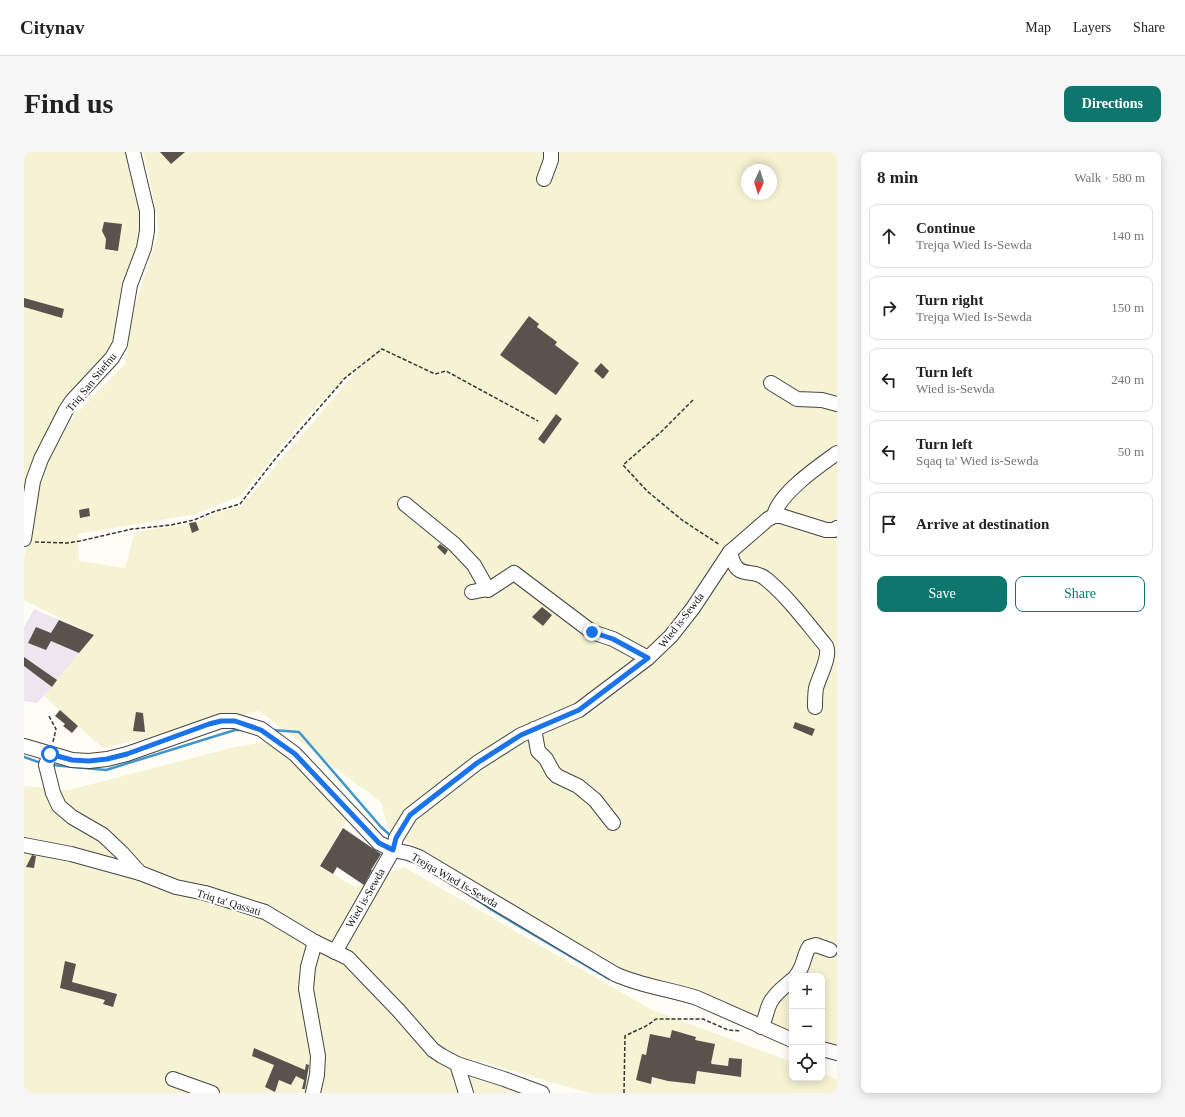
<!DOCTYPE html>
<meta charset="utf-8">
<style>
:root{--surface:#fff;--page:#f6f6f6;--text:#222;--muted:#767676;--line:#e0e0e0;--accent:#0f766e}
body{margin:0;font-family:"Times New Roman",serif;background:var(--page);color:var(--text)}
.controls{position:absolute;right:12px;bottom:12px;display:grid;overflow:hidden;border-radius:8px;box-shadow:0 2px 10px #0003}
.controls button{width:36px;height:36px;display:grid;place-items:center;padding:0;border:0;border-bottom:1px solid var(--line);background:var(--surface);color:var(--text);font:20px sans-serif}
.compass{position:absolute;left:717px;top:12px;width:36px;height:36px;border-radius:50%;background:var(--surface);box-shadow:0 2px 10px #0003;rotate:184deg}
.stop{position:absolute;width:12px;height:12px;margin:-9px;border:3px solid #1a73e8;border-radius:50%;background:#fff}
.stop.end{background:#1a73e8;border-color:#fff;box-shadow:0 1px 4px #0008}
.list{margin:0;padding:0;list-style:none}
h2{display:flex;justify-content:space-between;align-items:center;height:52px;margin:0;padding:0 16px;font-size:17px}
h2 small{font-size:13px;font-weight:400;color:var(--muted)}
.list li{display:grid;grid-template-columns:26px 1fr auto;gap:12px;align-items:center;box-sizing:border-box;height:64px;margin:0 8px 8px;padding:0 8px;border:1px solid var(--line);border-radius:8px}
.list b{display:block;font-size:15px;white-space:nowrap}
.list p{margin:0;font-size:13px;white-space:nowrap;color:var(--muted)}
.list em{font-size:13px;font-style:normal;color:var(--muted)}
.actions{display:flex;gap:8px;padding:12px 16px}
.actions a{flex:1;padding:9px 0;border:1px solid var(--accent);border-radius:8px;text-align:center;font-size:14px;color:var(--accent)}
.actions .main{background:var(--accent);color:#fff}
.icon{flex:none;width:22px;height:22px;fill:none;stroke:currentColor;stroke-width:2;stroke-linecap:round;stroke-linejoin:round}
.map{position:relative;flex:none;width:813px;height:941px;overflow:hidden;border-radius:8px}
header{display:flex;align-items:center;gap:24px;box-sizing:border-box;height:56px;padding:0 20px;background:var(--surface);border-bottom:1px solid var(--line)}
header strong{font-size:19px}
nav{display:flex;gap:22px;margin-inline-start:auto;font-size:14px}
.intro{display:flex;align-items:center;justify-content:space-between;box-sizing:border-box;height:96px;padding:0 24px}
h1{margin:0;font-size:28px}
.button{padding:10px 18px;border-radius:8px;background:var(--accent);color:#fff;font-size:14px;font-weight:700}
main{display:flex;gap:24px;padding:0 24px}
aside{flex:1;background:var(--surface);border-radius:8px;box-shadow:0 2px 10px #0003}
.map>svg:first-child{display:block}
</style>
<header>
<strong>Citynav</strong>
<nav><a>Map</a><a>Layers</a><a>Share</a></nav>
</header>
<div class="intro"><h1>Find us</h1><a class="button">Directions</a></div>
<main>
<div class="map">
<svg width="813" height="941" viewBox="0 0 813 941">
<rect width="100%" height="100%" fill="#fffdf5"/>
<polygon fill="#eee6ef" points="10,457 70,483 28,535 13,551 0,549 0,475"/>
<g fill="#f6f3d4" fill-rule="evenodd">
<polygon points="0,0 104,0 118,72 84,207 48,243 0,354"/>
<path d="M119,0H813V893L798,888V824H768V878L736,868L667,836L605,821L365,679L357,650L235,559L79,596L20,544L70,483L0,448V406L19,318L49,265L101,212L108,163L135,79L127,33ZM723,18H747V42H723ZM350,198L218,354L191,361L171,371L111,380L101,416L55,409L54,382L172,362L217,344L282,265Z"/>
<polygon points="240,590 267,604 324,666 296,714 309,722 331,735 380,715 628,858 768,910 768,926 798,926 798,921 813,927 813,941 565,941 448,907 427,928 436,941 0,941 0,634 45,638 211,595"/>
<polygon points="446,922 502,941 447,941 443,925"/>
</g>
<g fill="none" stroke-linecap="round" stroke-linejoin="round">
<g stroke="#3f96cf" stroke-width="2.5">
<polyline points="248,578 275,580 357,675 368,685"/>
<polyline points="0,605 17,611"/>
<polyline points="28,613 82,618 211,578 221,578"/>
<polyline points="450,746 468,758 585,827"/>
</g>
</g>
<g fill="#5a524d">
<polygon points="136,0 161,0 147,12"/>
<polygon points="80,70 98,72 94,99 81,97 82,87 78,79"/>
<polygon points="0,146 40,157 38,166 0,155"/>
<polygon points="505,164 515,172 513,175 533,190 531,193 555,211 532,243 476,203"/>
<polygon points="577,211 585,219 579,227 570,219"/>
<polygon points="532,262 538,267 520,292 514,287"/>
<polygon points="65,356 66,364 56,366 55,358"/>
<polygon points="172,370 175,378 168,381 165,371"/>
<polygon points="416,392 424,398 421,403 413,395"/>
<polygon points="518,455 528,463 519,474 508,465"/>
<polygon points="35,468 70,483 55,501 27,489 22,498 4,491 12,475 27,481"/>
<polygon points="0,505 33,528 28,535 0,514"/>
<polygon points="36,558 54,574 48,581 39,574 41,572 31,564"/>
<polygon points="112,560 119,561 121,580 109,579"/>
<polygon points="771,570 791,577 788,584 769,576"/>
<polygon points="319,676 357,702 347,718 348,718 340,733 313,715 309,722 296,714"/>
<polygon points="8,703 12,704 10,716 2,715"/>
<polygon points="41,809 52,812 48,830 93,842 89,855 79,852 81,848 36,836"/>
<polygon points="648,878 672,885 671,888 691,892 687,911 688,912 704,914 705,906 718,907 717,925 673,919 671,932 644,929 628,925 627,932 612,928 618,902 622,903 626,882 646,886"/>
<polygon points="230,896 281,918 282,912 285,913 281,937 278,937 280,928 272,924 267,933 255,928 251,940 241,935 250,913 228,904"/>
</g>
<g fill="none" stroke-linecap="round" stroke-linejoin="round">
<g stroke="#444" stroke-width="16">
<g id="minor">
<polyline points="520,27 527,8 527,0"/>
<polyline points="747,231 773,247 798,248 813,252"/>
<polyline points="381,352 430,392 450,413 464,438 490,421 568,480 589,487 624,506"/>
<path d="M750,364C754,342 795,314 813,301"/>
<polyline points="0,387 9,329 17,307 42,258 48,249 88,206 96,192 106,133 120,96 123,79 123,59 109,0"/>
<path d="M706,400C713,431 727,414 742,427C765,446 783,471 802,494C807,504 795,525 792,536C791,542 791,548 791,555"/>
<polyline points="448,440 463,437"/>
<polyline points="510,577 514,599 522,607 529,620 533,624 554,634 571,648 589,671"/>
<path d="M0,594L48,608L65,609L83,607L103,602L197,569H211L237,577L271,602L355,691L369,698L384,701L395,705L591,822C616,834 646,837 673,846L768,888"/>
<polyline points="26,602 22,613 29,641 35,654 48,665 79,683 98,701 116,721"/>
<polyline points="0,693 47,702 116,721 152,735 181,741 241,760 291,790 324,806 375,859 409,898 418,904 433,912 480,927 518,941"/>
<polyline points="311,800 369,698 372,686 386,663 453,611 497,583 555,558 624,506 647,484 669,456 706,400 744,367 750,364 757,364 802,378 810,378 813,376"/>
<path d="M772,824C780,815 779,805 785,795L792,793L806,798"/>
<path d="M737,875C742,867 742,859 746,851C751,841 760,835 768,828"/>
<polyline points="798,897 813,901"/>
<polyline points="433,912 442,941"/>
<polyline points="149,927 188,941"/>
<polyline points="289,941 293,923 294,904 282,837 284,815 291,790"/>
</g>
</g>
<g stroke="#333" stroke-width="1.5" stroke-dasharray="4 2" stroke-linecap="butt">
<polyline points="669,248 637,280 599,313 623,339 658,368 696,393"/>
<polyline points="11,390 43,391 56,389 108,377 147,373 170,368 189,360 216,352 251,307 321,226 358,197 411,222 422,219 514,269"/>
<polyline points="25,564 32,577 29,590"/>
<path d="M600,941L601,884C614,877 621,876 632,867H679L704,878L717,879"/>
</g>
<use href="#minor" stroke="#fff" stroke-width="14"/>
</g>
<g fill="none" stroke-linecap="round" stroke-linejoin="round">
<polyline stroke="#1a73e8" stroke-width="5" points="26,602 48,608 65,609 83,607 103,602 185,572 197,569 211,569 237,578 271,602 355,691 369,698 372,686 386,663 453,611 497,583 555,558 624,506 589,487 568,480"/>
</g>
<g text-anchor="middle" stroke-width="4" stroke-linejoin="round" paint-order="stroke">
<g font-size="11" fill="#111" stroke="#fff">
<text transform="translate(67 230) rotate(-51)" y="4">Triq San Stiefnu</text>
<text transform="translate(657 468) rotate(-52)" y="4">Wied is-Sewda</text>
<text transform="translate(431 728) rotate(30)" y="4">Trejqa Wied Is-Sewda</text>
<text transform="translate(341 746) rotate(-60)" y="4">Wied is-Sewda</text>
<text transform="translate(205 750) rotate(17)" y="4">Triq ta' Qassati</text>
</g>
</g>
</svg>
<div class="controls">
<button>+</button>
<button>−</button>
<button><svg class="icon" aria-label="locate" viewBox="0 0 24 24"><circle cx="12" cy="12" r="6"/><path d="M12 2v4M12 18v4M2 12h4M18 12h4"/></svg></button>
</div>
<svg class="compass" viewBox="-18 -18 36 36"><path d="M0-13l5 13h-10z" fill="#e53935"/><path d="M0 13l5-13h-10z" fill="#767676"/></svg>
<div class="stop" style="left:26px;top:602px"></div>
<div class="stop end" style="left:568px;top:480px"></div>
</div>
<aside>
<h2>8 min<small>Walk · 580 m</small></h2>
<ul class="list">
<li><svg class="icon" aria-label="ahead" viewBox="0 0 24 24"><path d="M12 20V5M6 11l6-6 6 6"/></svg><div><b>Continue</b><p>Trejqa Wied Is-Sewda</p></div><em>140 m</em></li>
<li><svg class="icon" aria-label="right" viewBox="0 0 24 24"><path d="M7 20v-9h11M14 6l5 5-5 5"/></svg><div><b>Turn right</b><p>Trejqa Wied Is-Sewda</p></div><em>150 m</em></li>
<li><svg class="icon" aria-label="left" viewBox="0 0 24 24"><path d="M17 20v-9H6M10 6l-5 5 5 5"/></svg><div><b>Turn left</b><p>Wied is-Sewda</p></div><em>240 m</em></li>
<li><svg class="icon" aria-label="left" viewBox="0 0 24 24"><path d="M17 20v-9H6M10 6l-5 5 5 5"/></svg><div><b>Turn left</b><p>Sqaq ta' Wied is-Sewda</p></div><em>50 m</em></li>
<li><svg class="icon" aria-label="arrive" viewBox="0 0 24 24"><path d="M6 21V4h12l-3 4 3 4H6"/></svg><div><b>Arrive at destination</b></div></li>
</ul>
<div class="actions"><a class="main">Save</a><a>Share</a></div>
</aside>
</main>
